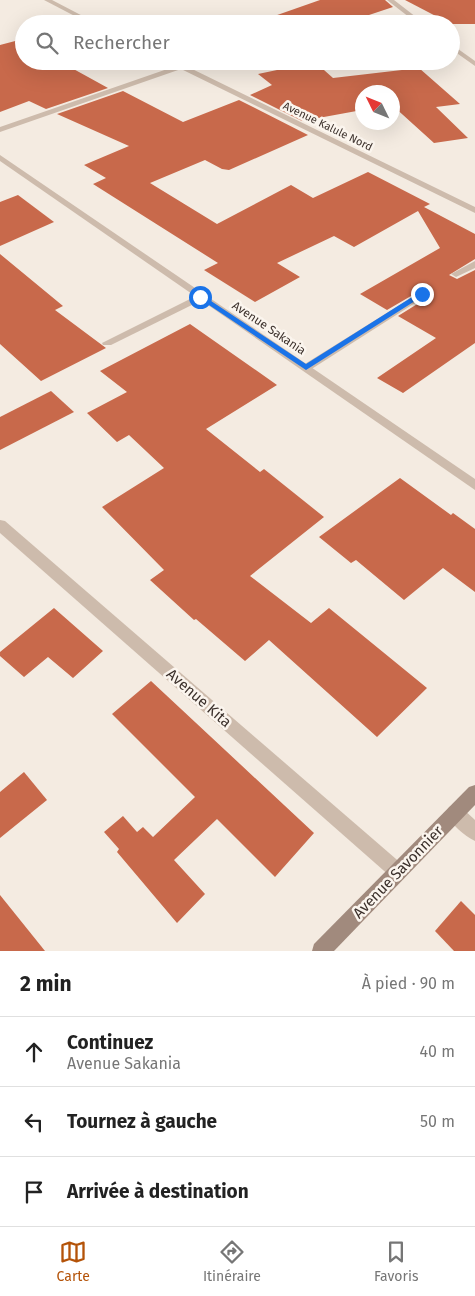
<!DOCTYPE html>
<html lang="fr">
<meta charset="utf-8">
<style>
:root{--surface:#fff;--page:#f6f6f6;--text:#222;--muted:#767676;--line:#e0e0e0;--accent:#b45309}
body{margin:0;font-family:"Fira Sans",sans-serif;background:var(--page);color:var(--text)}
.compass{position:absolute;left:355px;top:85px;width:45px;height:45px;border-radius:50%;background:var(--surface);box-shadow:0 5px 20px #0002;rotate:313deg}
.stop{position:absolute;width:15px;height:15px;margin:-11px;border:4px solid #1a73e8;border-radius:50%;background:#fff}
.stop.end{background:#1a73e8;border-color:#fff;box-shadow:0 1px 5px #0008}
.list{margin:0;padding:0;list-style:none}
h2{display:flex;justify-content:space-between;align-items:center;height:65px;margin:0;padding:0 20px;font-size:21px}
h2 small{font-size:16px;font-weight:400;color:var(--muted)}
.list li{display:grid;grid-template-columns:32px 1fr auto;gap:15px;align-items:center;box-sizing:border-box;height:70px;padding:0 20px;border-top:1px solid var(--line)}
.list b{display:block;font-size:19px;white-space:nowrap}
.list p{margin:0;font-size:16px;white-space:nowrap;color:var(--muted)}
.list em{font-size:16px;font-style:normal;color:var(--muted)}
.icon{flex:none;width:28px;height:28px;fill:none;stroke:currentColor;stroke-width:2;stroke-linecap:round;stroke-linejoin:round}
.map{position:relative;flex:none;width:475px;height:951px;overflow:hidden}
.search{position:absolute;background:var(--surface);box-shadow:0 5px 20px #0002;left:15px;right:15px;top:15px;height:55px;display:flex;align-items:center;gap:12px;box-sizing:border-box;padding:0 18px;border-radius:28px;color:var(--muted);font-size:19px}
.sheet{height:275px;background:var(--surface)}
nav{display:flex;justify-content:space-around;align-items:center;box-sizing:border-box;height:70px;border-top:1px solid var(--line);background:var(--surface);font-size:14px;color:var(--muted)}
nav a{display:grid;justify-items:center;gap:2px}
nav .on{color:var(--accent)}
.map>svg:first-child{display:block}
</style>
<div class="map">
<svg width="475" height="951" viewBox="0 0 475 951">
<rect width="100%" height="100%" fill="#f4ebe1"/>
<g fill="#c8694b">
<polygon points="320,0 385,0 393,7 342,24 263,24 263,20"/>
<polygon points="405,0 475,0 475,24 451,24"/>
<polygon points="19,40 24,42 24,61 59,61 108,88 46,109 29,101 0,112 0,45"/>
<polygon points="315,62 333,78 419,68 460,104 436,107 468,138 434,143 392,105 392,92 362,92 362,110 302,121 250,95 272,85 258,74"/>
<polygon points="123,91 183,122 239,100 308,135 229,170 222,169 205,160 150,183 217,224 291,185 313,198 368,172 430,204 424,207 475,234 475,259 449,275 457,279 475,270 475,343 403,393 377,378 436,338 398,316 427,298 429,293 423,289 387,310 360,294 440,248 418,211 354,247 334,236 277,263 300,277 255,302 204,270 218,263 93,184 106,178 84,165 129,146 57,114"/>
<polygon points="18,195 54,222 0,246 0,202"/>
<polygon points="0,254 63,306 55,310 106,348 41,381 0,344"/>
<polygon points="190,324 277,385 206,429 260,472 264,469 324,517 250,576 311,623 329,608 427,688 377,737 269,640 245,661 196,619 194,620 150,580 164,570 102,507 164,468 129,435 117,442 87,413 127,392 100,371"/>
<polygon points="51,391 74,412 0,450 0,417"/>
<polygon points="400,478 451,515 453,513 475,529 475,592 443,568 404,600 356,560 351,563 319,537"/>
<polygon points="54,608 103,651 73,678 48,657 24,677 0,656 0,652"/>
<polygon points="151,681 314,833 275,877 217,819 174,860 205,894 177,923 117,852 119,849 104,832 123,816 137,832 143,827 153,837 195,797 112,714"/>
<polygon points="24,772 47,800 0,838 0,792"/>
<polygon points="0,895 45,951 0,951"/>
<polygon points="461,901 475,915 475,951 454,951 435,931"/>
</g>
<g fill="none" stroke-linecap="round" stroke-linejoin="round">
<g fill="#cdbbac" fill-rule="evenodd">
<polygon points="475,261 475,268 456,277 451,274"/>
<polygon points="422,291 427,294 426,296 310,370 302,370 300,367"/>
<polygon points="200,294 205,297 204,299 111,345 103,345 102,343"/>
<path d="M455,804L461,807L475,820V841C464,836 451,824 446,813L449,807Z"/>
</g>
<g fill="#cdbbac" fill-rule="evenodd">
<polygon points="44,0 52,0 98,24 90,24"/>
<polygon points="387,0 394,0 425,24 418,24"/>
<polygon points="451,44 475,61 475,66 451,49"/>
<polygon points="168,61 177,61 184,65 475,207 475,213 181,69 0,132 0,127 176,66"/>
<polygon points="0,155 475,479 475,490 0,161"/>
<polygon points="0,520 5,521 403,865 406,871 403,877 397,880 391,877 0,533"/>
</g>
<polygon fill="#a18a7d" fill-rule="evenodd" points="475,785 475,805 334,951 312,951 314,944 469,787"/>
</g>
<polygon fill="#1a73e8" points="420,292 426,294 306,370 197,297 202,295 306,364"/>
<g text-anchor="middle" stroke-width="5" stroke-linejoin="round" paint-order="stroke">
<g font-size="11" fill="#3b302b" stroke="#fbf5ee">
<text transform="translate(328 126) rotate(26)" y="4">Avenue Kalule Nord</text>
</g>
<g font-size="12" fill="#3b302b" stroke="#fbf5ee">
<text transform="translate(269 328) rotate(34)" y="4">Avenue Sakania</text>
</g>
<g font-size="15" fill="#3b302b" stroke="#fbf5ee">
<text transform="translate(199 698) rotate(41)" y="5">Avenue Kita</text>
<text transform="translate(398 872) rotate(-46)" y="5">Avenue Savonnier</text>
</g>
</g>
</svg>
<svg class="compass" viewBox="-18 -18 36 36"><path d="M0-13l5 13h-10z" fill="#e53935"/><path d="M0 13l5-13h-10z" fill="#767676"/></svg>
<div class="stop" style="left:200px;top:297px"></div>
<div class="stop end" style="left:422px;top:294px"></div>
<div class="search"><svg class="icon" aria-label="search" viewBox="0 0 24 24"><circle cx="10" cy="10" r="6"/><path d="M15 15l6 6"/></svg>Rechercher</div>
</div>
<section class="sheet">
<h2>2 min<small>À pied · 90 m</small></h2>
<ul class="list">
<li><svg class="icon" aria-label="ahead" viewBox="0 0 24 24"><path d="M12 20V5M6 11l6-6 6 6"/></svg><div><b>Continuez</b><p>Avenue Sakania</p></div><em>40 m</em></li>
<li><svg class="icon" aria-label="left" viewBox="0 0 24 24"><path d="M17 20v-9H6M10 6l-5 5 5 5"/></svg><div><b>Tournez à gauche</b></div><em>50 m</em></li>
<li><svg class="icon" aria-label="arrive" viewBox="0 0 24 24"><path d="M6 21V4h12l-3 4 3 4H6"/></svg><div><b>Arrivée à destination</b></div></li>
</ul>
</section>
<nav>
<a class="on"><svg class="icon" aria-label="map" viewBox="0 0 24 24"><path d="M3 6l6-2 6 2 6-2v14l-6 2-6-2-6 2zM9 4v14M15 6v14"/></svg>Carte</a>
<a><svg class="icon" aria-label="directions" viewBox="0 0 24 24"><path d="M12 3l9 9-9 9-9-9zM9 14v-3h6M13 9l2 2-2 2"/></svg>Itinéraire</a>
<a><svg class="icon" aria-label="saved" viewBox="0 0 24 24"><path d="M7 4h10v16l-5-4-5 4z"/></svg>Favoris</a>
</nav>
